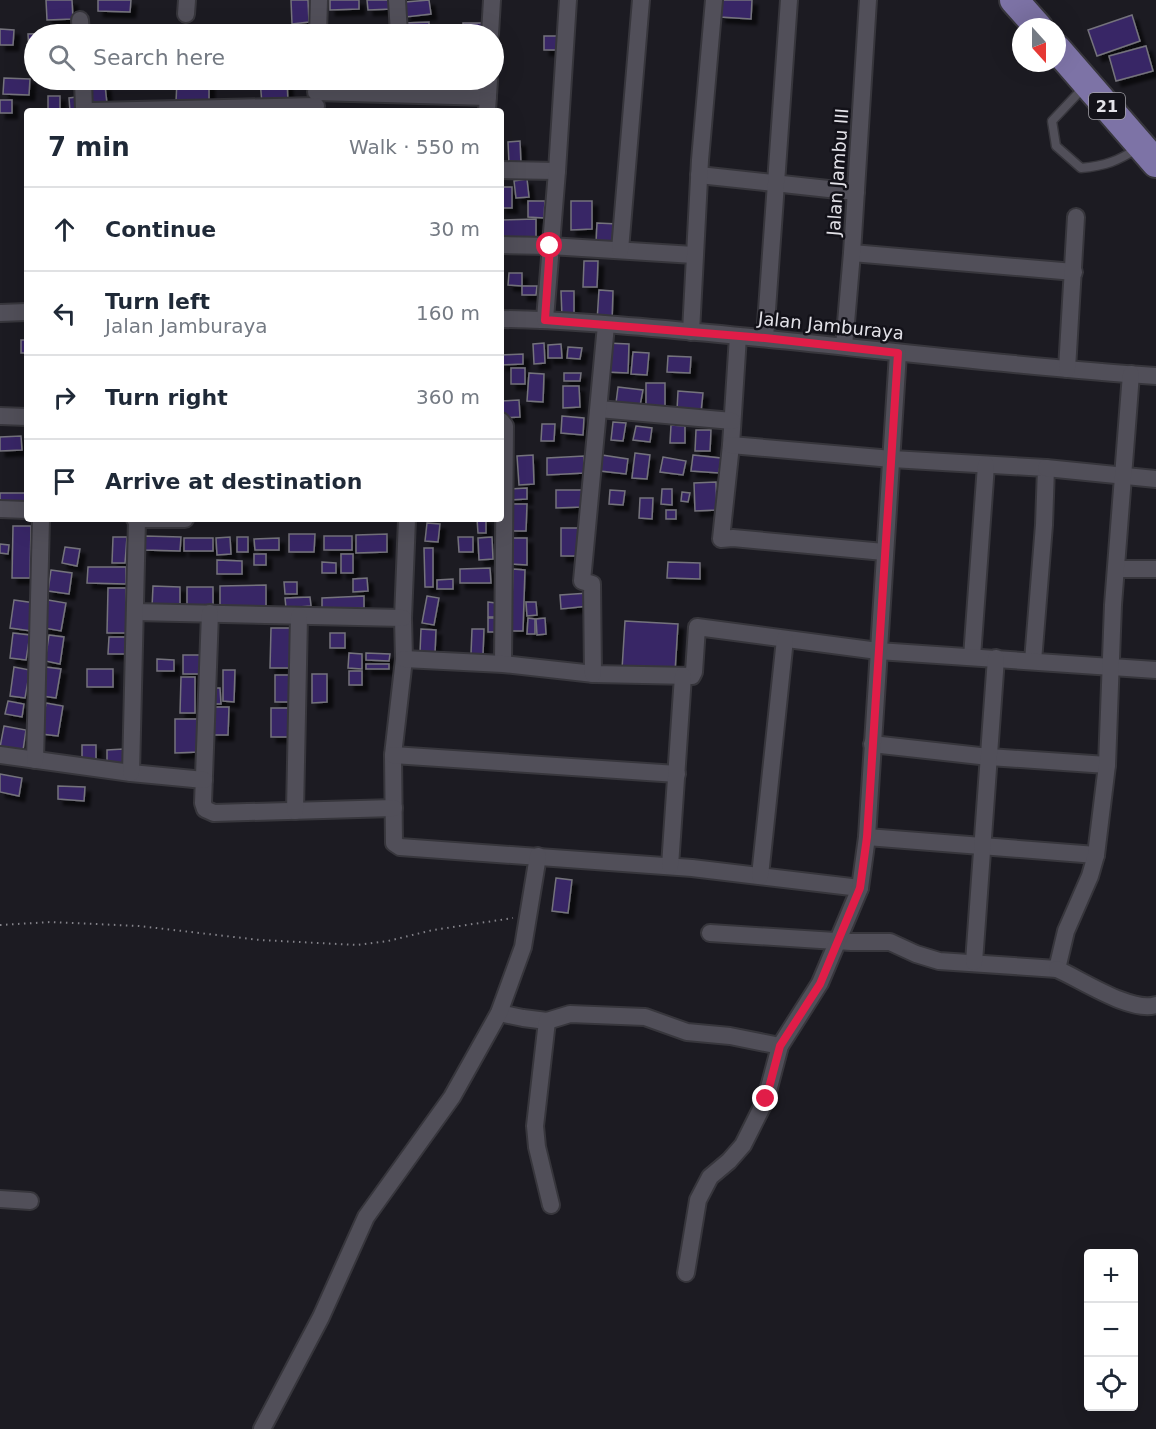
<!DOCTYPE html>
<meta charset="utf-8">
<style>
:root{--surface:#fff;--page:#f2f2f3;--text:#1f2937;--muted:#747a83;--line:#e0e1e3}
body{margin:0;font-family:"DejaVu Sans",sans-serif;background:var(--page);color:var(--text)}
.controls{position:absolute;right:18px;bottom:18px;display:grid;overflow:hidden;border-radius:6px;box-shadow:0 6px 24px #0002}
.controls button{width:54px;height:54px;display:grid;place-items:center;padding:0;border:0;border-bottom:2px solid var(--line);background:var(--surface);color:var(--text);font:30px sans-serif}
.compass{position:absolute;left:1012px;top:18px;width:54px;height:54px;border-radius:50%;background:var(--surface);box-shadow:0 6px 24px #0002;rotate:159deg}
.stop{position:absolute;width:18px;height:18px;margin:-14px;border:4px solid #e11d48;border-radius:50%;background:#fff}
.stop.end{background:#e11d48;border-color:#fff;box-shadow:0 2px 6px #0008}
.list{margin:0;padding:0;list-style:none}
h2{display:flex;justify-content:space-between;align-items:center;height:78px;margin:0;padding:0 24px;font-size:26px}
h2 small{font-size:20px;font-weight:400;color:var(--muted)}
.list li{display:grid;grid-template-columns:39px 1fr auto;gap:18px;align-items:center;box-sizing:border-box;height:84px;padding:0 24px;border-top:2px solid var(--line)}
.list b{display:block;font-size:22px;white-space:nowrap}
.list p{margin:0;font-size:20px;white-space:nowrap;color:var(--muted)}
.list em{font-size:20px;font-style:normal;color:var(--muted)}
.icon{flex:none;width:33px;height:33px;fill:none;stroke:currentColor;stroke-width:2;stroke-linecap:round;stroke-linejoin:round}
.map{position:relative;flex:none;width:1156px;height:1429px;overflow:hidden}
.search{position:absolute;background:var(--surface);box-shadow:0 6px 24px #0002;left:24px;top:24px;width:480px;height:66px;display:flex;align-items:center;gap:15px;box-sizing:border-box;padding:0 21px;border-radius:33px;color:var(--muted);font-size:22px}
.panel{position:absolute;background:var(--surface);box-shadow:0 6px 24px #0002;left:24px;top:108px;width:480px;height:414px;border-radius:6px}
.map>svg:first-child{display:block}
</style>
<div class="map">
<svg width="1156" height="1429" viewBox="0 0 1156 1429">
<defs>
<filter id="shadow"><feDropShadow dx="5.5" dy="5.5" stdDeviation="1.5" flood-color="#0009"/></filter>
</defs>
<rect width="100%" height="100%" fill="#1c1b22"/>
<g fill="#392766" stroke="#74737c" stroke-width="1.5" filter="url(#shadow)">
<polygon points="46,0 72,0 73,19 47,20"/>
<polygon points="98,0 131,0 130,12 98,11"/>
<polygon points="291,0 308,0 309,22 292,24"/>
<polygon points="330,0 359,0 359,9 330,10"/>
<polygon points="367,0 391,0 392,9 368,10"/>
<polygon points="429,0 431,14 406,17 405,2"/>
<polygon points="722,0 752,0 751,19 720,17"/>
<polygon points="1132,15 1140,41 1097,56 1088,30"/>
<polygon points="429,22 429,34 406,34 405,23"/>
<rect x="463" y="23" width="25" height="11"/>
<polygon points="0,29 14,30 13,45 0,45"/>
<polygon points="59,29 77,29 76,34 58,34"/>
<polygon points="51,33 34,34 34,51 29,51 28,34"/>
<rect x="544" y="36" width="16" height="14"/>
<polygon points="1146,46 1153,71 1116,81 1109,56"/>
<polygon points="4,78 30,79 29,95 3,94"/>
<polygon points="177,80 209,80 209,103 176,102"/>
<polygon points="260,80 287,80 288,102 262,104"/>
<rect x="452" y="80" width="26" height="6"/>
<polygon points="105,85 107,104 93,107 90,87"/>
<rect x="48" y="96" width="12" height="15"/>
<polygon points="76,97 77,111 70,111 69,98"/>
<rect x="0" y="100" width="12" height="13"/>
<polygon points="520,141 521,164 509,164 508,142"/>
<polygon points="527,179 529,197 516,198 514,181"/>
<rect x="501" y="187" width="11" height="21"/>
<polygon points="528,201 545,201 544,218 528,217"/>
<polygon points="571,201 592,201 592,229 571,230"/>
<polygon points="536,219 536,237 501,237 501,220"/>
<polygon points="597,223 618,224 616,244 596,243"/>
<polygon points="584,261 598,261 597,287 583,287"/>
<polygon points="509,273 522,273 522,286 508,285"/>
<polygon points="522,286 537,286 536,295 522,295"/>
<polygon points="599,290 613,291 612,322 597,321"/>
<polygon points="561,291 574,291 574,317 562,317"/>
<rect x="21" y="340" width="6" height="13"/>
<polygon points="544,343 545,363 534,364 533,344"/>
<polygon points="607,343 629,344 628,373 606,372"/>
<polygon points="561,344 562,358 548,358 548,345"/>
<polygon points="568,347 582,348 580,359 567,358"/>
<polygon points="633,352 649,353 647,375 631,374"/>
<polygon points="523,354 523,364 501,365 501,355"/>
<polygon points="668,356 691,357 690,373 667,372"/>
<rect x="511" y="368" width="14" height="16"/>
<polygon points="529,373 544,374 543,402 527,401"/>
<polygon points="564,373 581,373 580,381 564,381"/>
<rect x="646" y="383" width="19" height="27"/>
<polygon points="563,386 579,386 580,407 563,408"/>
<polygon points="618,387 643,390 640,406 616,403"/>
<polygon points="678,391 703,393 701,412 677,410"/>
<polygon points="519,400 520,417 501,418 501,401"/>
<polygon points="562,416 584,418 583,435 561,433"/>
<polygon points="613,422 626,423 623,441 611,440"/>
<polygon points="542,424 555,424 554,441 541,441"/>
<polygon points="671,425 685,426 685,443 670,443"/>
<polygon points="636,426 652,428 650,442 633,440"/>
<polygon points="696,430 711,430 710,451 695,451"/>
<polygon points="21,436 22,450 0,451 0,437"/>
<polygon points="635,453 650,455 647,479 632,478"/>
<polygon points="533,455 534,484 519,485 517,456"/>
<polygon points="602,455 628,459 626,474 600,471"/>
<polygon points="693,455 721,458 719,473 691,471"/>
<polygon points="584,456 584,473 547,475 547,458"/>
<polygon points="663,457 686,461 683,475 660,472"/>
<polygon points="716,482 717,510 695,511 694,483"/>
<polygon points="527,488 527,499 509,500 509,489"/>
<polygon points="662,489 672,489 672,505 661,504"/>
<polygon points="556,490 583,490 583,507 556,508"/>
<polygon points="610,490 625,491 623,505 609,504"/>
<polygon points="682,492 690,493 688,502 681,501"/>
<rect x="0" y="493" width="26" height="12"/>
<polygon points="640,498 653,498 652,519 639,518"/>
<polygon points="513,504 527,504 526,531 512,531"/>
<rect x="666" y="510" width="10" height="9"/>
<polygon points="477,519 486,519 486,533 478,533"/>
<polygon points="427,523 440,524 438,542 425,541"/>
<polygon points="13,526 31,526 30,578 12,578"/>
<rect x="561" y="528" width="17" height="28"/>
<polygon points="289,534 315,534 314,552 289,552"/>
<polygon points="387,534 387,552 356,553 356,535"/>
<polygon points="145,536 181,537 180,551 144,550"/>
<rect x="324" y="536" width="28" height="14"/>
<polygon points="113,537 127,537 125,563 112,563"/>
<polygon points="230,537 231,554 217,555 216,538"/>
<rect x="237" y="537" width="11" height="15"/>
<polygon points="458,537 473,537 473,552 459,552"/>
<polygon points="492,537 493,559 479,560 478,538"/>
<rect x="184" y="538" width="29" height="13"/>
<polygon points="279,538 279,550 255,550 254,539"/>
<polygon points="511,538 527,538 527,565 511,564"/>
<polygon points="0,544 9,545 8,554 0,553"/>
<polygon points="65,547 80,549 77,566 62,563"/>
<polygon points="424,548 433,548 433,587 425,587"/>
<rect x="254" y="554" width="12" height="11"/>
<rect x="341" y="554" width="12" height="19"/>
<polygon points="217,560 242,561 242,574 217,574"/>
<polygon points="322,562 336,563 336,573 322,573"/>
<polygon points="668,562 700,563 700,579 667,578"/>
<polygon points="88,567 126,567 126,584 87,583"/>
<polygon points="490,568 491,583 460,583 460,569"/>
<polygon points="513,569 525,570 523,631 511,631"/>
<polygon points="51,570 72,573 69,594 48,591"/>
<polygon points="367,578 368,591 353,592 353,579"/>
<polygon points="453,579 453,589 437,589 437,580"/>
<polygon points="284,582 297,582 297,594 285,594"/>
<polygon points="266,585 266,608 220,608 220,586"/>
<polygon points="153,586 180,587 180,607 152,607"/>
<rect x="187" y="587" width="26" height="20"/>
<polygon points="108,588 126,588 126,633 107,633"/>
<polygon points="588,593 589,606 561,609 560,595"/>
<polygon points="364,596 364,608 322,610 322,598"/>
<polygon points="427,596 439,598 434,625 422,623"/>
<polygon points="310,597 311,606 286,608 285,598"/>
<polygon points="14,600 35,603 31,631 10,628"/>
<polygon points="48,600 66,603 61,631 44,628"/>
<polygon points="488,602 496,603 496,617 488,617"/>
<polygon points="526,602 536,602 537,615 527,616"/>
<rect x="488" y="618" width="7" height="14"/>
<polygon points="528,618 535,619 535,634 527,634"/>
<polygon points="545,618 546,634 537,635 536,619"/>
<polygon points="625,621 678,624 675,672 622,669"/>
<polygon points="271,628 295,628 294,668 270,668"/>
<polygon points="421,629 436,630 435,653 420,652"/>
<polygon points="472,629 484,629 483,654 471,654"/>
<polygon points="13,633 30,635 26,660 10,658"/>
<rect x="330" y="633" width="15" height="15"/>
<polygon points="49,635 64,637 60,664 45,661"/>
<polygon points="109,637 126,637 125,654 108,654"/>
<polygon points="349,653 362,654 362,669 348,668"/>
<polygon points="366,653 390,654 389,661 366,660"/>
<rect x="183" y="655" width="20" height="19"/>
<polygon points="157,659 174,660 174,671 157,671"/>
<rect x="366" y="664" width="23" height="5"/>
<polygon points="14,667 30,670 25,698 10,696"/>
<polygon points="46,667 61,669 56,698 42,696"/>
<rect x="87" y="669" width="26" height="18"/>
<polygon points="223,670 235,670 234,702 223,701"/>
<rect x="349" y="671" width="13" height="14"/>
<polygon points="312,674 327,674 327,702 312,703"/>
<polygon points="275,675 294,675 293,702 275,702"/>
<polygon points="181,677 195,677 195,713 180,713"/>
<polygon points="209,688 220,688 221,704 209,704"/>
<polygon points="8,701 24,704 22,717 5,714"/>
<polygon points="46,703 63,706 58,736 41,734"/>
<polygon points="213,707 229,707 228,735 212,735"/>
<rect x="271" y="708" width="21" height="29"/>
<polygon points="175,719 199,719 199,752 175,753"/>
<polygon points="4,726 26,730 23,750 0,747"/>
<rect x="82" y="745" width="14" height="15"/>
<polygon points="123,749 123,767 107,767 107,750"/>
<polygon points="0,774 22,778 19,796 0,792"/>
<polygon points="58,786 85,787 84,801 58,799"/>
<polygon points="556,878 572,880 568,913 552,911"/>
</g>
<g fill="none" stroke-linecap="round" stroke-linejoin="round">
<g stroke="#37363c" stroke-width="11">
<path id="service" d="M1084,87L1052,121L1056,146L1081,168C1105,166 1118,161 1138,148"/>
</g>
<g stroke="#37363c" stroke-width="20">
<g id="minor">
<polyline points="397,0 399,34"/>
<polyline points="186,14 187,0"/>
<polyline points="80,20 81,34"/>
<polyline points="318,34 319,0"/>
<polyline points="490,34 492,0"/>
<polyline points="83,80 84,111"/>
<polyline points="316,92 488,97"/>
<polyline points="92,111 316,106"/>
<polyline points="487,111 489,80"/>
<polyline points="501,170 557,171"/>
<polyline points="699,175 856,192"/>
<polyline points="501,245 550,246 694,255"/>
<polyline points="620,250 641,0"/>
<polyline points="852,253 1074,272"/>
<polyline points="0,313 27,312"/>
<path d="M501,319C571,320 640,327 709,333C858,347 1007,366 1156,376"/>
<polyline points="545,319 557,171 568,0"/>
<polyline points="691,332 700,160 714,0"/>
<polyline points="738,336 731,445 721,539 733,538 884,552"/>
<polyline points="765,338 789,0"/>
<polyline points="844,346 852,253 868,0"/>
<polyline points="1067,369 1076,217"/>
<polyline points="599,409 732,421"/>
<polyline points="0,416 27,417"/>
<polyline points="501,421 505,426 503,664"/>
<polyline points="731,445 892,459 1046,468 1044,525 1033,661"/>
<polyline points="1046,468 1156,479"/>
<polyline points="0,509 27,510"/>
<polyline points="135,519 185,519"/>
<polyline points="407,519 403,618 404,659 393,755 394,843 400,847 692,868 860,888"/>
<polyline points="1118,569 1156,569"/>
<polyline points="135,612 403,618"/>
<polyline points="210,613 203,803 205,809 214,813 394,808"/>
<polyline points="972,657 986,465"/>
<polyline points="404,659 503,664 594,674 692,676 694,672 697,627 878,651 1156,670"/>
<polyline points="593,674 592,584 582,581 606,325"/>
<polyline points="872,744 989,757 1107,765"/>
<polyline points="0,755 131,773 204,780"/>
<polyline points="393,755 677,774"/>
<polyline points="35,760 41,519"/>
<polyline points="131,773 137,519"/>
<polyline points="295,811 299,616"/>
<polyline points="867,837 1096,855"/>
<polyline points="670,866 683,676"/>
<polyline points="760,876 785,639"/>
<polyline points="710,933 851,942 890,942 916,954 939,961 1057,969 1066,931 1090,876 1096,855 1107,765 1113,605 1131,374"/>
<polyline points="974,962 996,658"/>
<path d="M1057,969C1082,980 1131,1013 1156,1005"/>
<polyline points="499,1013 523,1018 547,1021"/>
<polyline points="0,1199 30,1201"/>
<polyline points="551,1205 537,1147 535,1126 547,1021 570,1014 645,1017 687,1032 730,1036 780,1046"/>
<polyline points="686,1273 698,1200 710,1177 729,1161 743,1145 766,1099 780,1046 820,983 860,888 867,837 898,353"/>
<polyline points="262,1429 321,1317 366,1217 452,1097 499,1013 523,947 538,856"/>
</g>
</g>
<g stroke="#37363c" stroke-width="32">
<g id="trunk">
<polyline points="1014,0 1038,27"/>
<polyline points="1057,49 1156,163"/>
</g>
</g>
<polyline stroke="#84838a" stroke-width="2" stroke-dasharray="1.5 4.5" stroke-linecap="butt" points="0,925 51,922 139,926 260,940 357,945 388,941 433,930 513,918"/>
<use href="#service" stroke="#514f59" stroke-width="8"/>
<use href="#minor" stroke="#514f59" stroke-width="16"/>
<use href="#trunk" stroke="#7d73a6" stroke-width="28"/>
</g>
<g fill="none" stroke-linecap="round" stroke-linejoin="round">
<polyline stroke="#e11d48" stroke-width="8" points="550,246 545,320 765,338 898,353 867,837 860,888 820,984 780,1046 766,1099"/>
</g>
<g text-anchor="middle" stroke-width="5" stroke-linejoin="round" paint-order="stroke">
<rect fill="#131219" stroke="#a5a4aa" stroke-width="1.5" x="1089" y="93" width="36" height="26" rx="4.5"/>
<g font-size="16" font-weight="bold" fill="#e3e2e8">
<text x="1107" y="112">21</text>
</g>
<g font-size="18" fill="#e3e2e8" stroke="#131219">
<text transform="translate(838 172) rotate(-86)" y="6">Jalan Jambu III</text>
<text transform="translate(831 326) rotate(6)" y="6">Jalan Jamburaya</text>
</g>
</g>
</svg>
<div class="controls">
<button>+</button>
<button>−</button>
<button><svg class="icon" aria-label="locate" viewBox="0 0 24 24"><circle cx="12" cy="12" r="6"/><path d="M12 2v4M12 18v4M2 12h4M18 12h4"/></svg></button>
</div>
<svg class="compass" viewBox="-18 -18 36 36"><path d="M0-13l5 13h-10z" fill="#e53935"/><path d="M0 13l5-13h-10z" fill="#747a83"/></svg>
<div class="stop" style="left:550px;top:246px"></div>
<div class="stop end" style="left:766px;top:1099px"></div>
<div class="search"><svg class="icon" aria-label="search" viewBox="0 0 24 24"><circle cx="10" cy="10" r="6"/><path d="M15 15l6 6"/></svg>Search here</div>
<section class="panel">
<h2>7 min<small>Walk · 550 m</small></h2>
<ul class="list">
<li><svg class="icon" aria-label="ahead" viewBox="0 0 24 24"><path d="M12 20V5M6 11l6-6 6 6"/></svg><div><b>Continue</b></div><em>30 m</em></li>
<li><svg class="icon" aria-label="left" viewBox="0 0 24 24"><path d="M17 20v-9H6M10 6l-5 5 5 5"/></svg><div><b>Turn left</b><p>Jalan Jamburaya</p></div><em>160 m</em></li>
<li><svg class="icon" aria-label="right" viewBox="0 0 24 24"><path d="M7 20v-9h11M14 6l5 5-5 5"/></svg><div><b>Turn right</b></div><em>360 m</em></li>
<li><svg class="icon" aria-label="arrive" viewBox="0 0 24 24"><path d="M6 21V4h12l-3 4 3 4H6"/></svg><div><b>Arrive at destination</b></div></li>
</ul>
</section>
</div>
